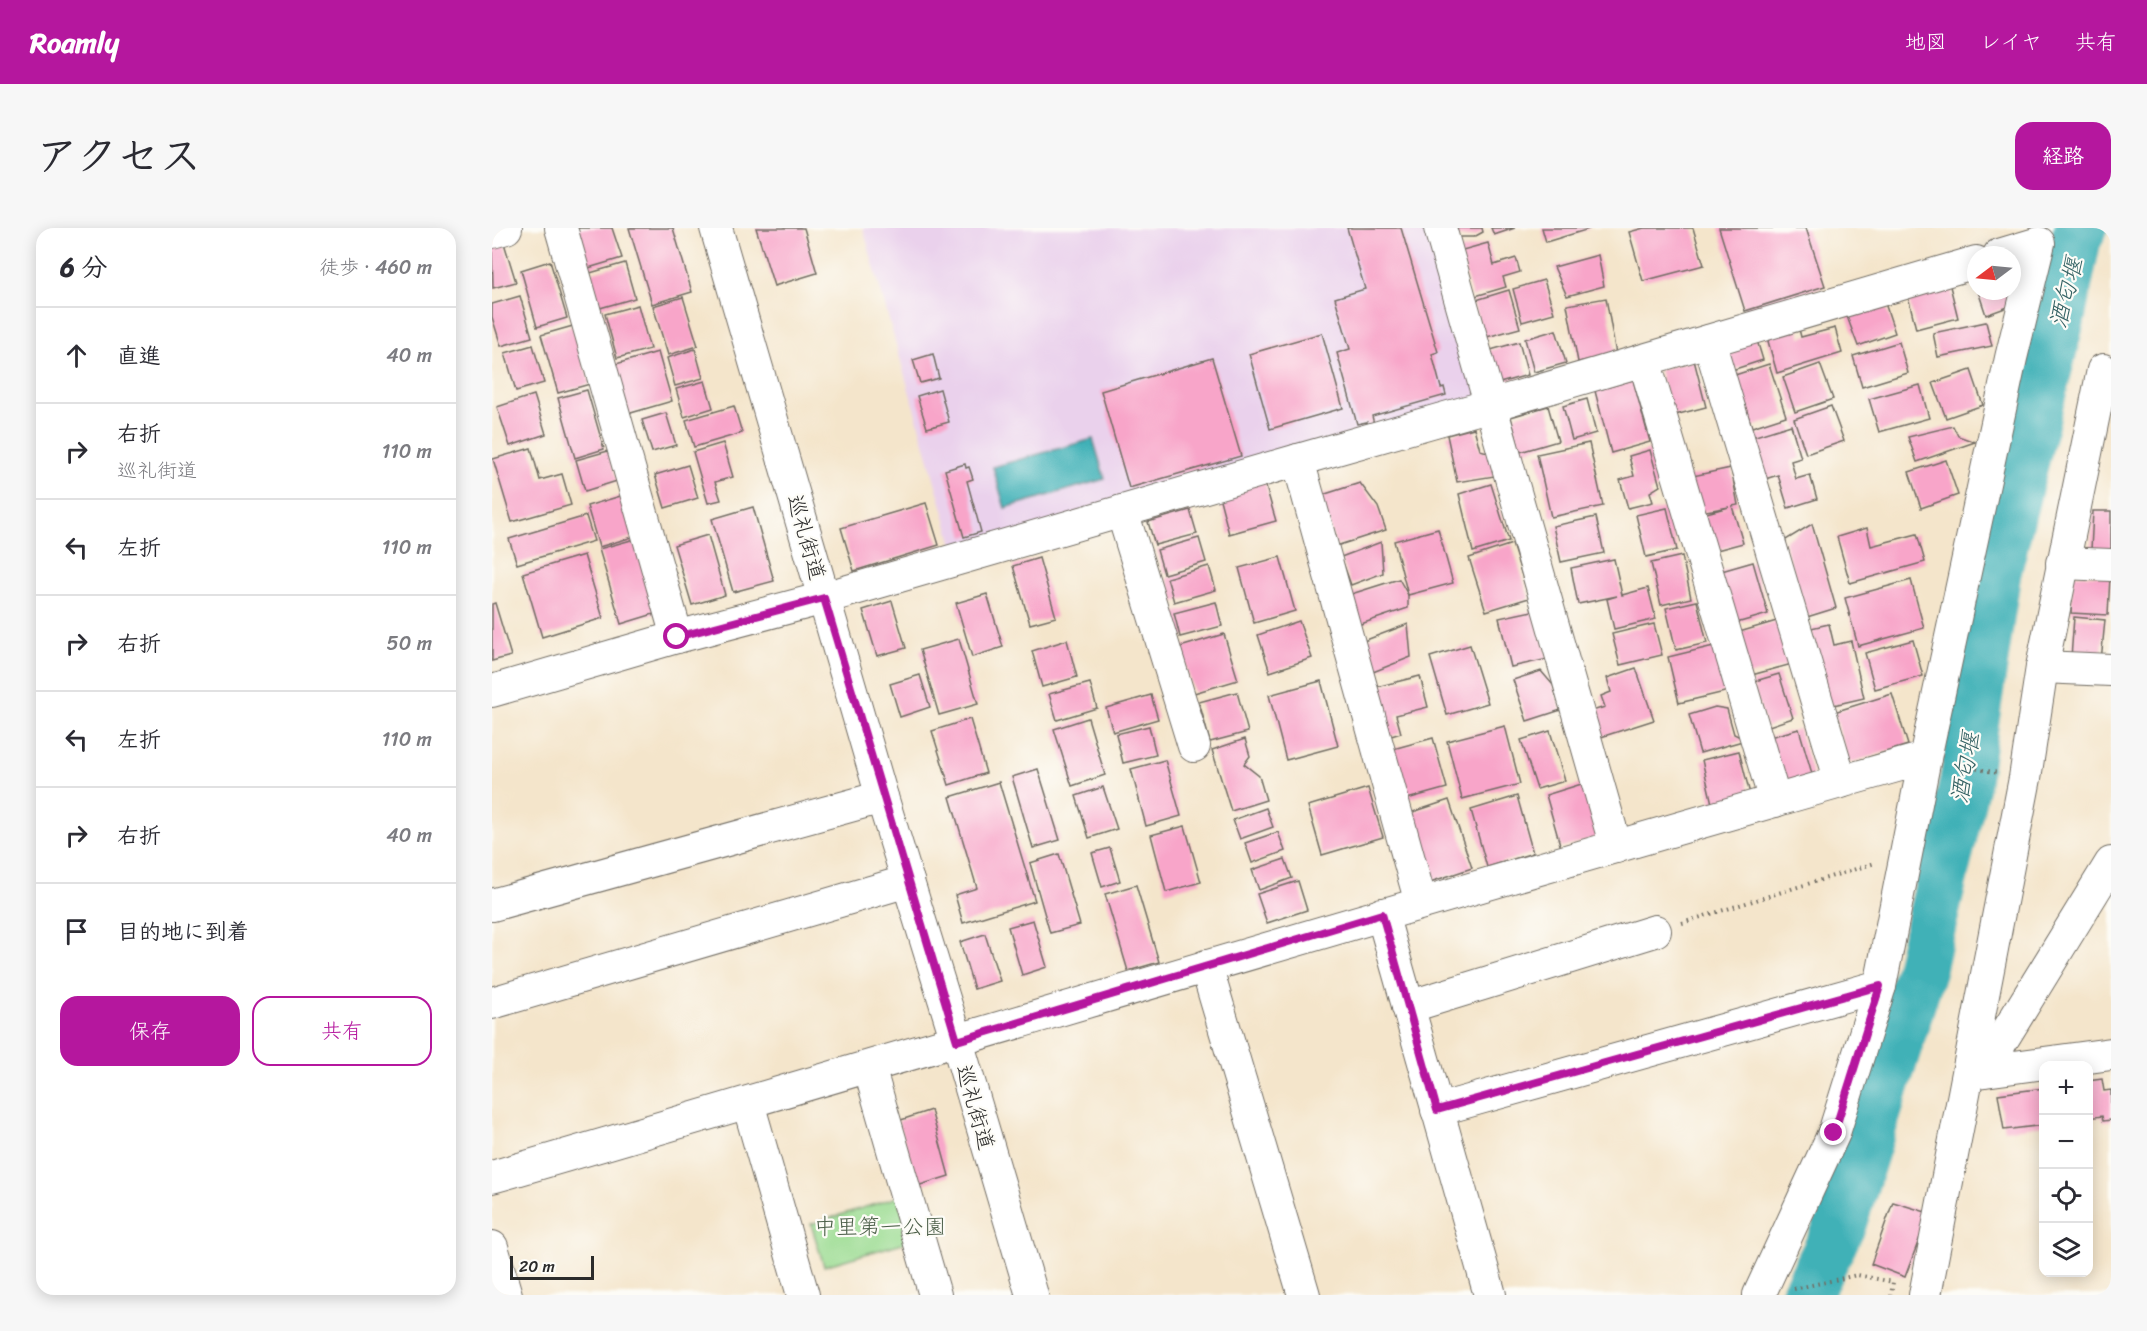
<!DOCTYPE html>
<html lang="ja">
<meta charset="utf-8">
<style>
:root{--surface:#fff;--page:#f7f7f7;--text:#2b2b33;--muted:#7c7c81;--line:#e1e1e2;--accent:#b5179e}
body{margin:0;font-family:Sriracha,"Klee One",sans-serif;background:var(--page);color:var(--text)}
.controls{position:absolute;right:18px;bottom:18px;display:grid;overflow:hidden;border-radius:12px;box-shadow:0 3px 15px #0003}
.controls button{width:54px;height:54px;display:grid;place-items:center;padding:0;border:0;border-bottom:2px solid var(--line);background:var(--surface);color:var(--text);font:30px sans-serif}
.compass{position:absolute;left:1475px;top:18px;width:54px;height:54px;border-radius:50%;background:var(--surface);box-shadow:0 3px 15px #0003;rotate:254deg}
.scale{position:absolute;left:18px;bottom:15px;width:84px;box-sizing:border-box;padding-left:6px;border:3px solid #2b2b2b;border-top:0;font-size:16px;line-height:21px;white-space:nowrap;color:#2b2b2b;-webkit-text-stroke:4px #fdfcf7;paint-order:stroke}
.stop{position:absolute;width:18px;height:18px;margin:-14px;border:4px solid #b5179e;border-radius:50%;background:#fff}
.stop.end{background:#b5179e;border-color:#fff;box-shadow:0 2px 6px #0008}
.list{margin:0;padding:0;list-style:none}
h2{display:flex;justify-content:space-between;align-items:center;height:78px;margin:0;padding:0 24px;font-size:26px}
h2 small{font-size:20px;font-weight:400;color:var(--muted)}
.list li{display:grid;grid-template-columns:39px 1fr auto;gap:18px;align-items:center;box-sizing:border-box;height:96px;padding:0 24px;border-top:2px solid var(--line)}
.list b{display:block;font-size:22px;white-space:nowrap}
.list p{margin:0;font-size:20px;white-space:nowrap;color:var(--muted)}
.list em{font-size:20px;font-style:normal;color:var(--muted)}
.actions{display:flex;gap:12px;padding:18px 24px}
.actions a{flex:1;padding:14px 0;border:2px solid var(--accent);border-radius:18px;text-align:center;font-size:21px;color:var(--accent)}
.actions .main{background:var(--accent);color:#fff}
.icon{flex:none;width:33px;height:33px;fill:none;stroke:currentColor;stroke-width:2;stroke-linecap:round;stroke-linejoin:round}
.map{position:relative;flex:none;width:1619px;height:1067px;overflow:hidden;border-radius:18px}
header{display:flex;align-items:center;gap:36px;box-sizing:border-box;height:84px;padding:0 30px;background:var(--accent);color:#fff}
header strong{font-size:28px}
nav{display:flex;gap:33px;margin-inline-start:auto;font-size:21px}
.intro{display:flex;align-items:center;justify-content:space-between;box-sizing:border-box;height:144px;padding:0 36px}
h1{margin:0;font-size:42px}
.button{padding:15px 27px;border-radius:18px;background:var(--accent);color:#fff;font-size:21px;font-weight:700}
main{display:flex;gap:36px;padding:0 36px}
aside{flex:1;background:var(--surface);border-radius:18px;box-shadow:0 3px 15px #0003}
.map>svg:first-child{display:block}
</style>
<header>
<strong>Roamly</strong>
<nav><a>地図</a><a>レイヤ</a><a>共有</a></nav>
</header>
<div class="intro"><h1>アクセス</h1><a class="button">経路</a></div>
<main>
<aside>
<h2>6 分<small>徒歩 · 460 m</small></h2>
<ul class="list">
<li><svg class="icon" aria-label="ahead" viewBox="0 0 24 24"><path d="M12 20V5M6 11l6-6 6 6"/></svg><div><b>直進</b></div><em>40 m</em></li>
<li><svg class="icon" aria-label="right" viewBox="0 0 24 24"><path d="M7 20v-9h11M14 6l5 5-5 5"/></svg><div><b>右折</b><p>巡礼街道</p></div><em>110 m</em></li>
<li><svg class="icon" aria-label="left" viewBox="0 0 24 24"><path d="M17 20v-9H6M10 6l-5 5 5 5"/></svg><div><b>左折</b></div><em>110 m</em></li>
<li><svg class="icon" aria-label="right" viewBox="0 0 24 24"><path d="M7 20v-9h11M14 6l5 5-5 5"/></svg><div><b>右折</b></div><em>50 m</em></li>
<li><svg class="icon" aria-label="left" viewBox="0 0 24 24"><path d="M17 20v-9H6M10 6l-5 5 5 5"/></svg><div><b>左折</b></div><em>110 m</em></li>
<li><svg class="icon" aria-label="right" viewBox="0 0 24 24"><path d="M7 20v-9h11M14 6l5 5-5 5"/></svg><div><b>右折</b></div><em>40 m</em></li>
<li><svg class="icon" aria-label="arrive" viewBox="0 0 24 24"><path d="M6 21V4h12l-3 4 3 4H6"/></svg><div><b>目的地に到着</b></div></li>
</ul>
<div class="actions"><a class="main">保存</a><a>共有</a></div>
</aside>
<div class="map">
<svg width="1619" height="1067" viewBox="0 0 1619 1067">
<rect width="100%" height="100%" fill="#fdfcf7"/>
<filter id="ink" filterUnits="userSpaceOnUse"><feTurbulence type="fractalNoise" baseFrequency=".0167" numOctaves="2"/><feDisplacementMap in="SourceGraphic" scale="12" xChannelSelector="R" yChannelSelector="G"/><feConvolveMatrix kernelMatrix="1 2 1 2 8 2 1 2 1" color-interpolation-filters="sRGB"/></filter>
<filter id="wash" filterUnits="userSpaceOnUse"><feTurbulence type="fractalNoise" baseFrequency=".008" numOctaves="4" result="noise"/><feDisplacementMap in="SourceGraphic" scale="24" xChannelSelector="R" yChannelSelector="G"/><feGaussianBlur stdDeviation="1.35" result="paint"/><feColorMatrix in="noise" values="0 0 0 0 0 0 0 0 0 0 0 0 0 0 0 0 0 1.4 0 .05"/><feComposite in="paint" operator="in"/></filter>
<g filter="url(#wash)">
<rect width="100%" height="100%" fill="#f4e5cb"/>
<polygon fill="#ead1ec" points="371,0 937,0 987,169 463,324"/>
<polygon fill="#9bdc92" stroke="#63845e" stroke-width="1.5" points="409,968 421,1012 332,1038 319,996"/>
<polygon fill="#40b1b7" stroke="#366e71" stroke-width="1.5" points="601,211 613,251 513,280 501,239"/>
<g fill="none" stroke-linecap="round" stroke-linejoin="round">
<polyline stroke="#40b1b7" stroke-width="51" points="1314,1067 1349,996 1428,744 1473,553 1504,344 1568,89 1584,11 1590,0"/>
</g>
<g id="blocks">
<g fill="#f8a5c9">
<polygon points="80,0 120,0 130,30 93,41"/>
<polygon points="137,0 181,0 200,64 160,76"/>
<polygon points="264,0 312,0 325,45 282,58"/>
<polygon points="855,0 909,0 946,124 940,126 949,160 952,159 954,167 880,188 882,196 876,198 875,194 865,196 845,125 858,121 843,70 873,61"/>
<polygon points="961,0 990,0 991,4 982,9 964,9"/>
<polygon points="999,0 1023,0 1002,7"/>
<polygon points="1050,0 1097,0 1097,1 1054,14"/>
<polygon points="1152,0 1201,0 1212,37 1151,53 1137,4"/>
<polygon points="1227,0 1314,0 1333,58 1253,83"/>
<polygon points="12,15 24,54 1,60 0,18"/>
<polygon points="996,15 1002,37 1024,30 1028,44 1011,49 1014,59 980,69 967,23"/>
<polygon points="1106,27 1112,58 1075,68 1062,39"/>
<polygon points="58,33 75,90 45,99 29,42"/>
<polygon points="133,35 143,70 108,80 98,45"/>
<polygon points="1052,52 1062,85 1030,94 1021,61"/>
<polygon points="1457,54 1466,90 1424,101 1415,64"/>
<polygon points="1017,62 1028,100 991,110 981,73"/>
<polygon points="1486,63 1519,63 1524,76 1494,87"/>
<polygon points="28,68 40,109 9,118 0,89 0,76"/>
<polygon points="191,69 206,118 176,127 161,78"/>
<polygon points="1391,69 1403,105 1366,118 1353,83"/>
<polygon points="1114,70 1124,126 1086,134 1075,77"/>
<polygon points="146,77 158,121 125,130 113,86"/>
<polygon points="1494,94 1500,118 1446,129 1441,105"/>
<polygon points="1306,97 1309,109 1343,100 1350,125 1285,145 1274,106"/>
<polygon points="81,98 98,156 66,165 49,107"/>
<polygon points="1064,102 1074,135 1042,144 1033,111"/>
<polygon points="830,105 851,180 778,201 757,126"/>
<polygon points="1264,109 1271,132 1237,143 1229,120"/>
<polygon points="1027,114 1036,147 1004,156 995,123"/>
<polygon points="1407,114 1416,145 1370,159 1361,128"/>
<polygon points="41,117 52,155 24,163 13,125"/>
<polygon points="203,121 211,150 183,158 175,130"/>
<polygon points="166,124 180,173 132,187 117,138"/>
<polygon points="441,126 447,150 428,155 421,132"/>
<polygon points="720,130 749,228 637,260 609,163"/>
<polygon points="1202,132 1214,179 1179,188 1167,142"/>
<polygon points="1277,136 1294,188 1260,199 1243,147"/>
<polygon points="1328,136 1341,171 1303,184 1291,149"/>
<polygon points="1479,142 1491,177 1454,190 1441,155"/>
<polygon points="1141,152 1158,214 1119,225 1103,163"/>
<polygon points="213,153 221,180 192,189 184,161"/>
<polygon points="1428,157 1437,190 1387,204 1377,171"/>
<polygon points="448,161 457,194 435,200 425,168"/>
<polygon points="95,162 112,221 83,230 66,170"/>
<polygon points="42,167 54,206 18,218 5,179"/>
<polygon points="1095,171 1104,205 1080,212 1071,178"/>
<polygon points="242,178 250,205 202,219 194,192"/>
<polygon points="1056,178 1066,213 1028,224 1019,189"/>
<polygon points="1339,178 1352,213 1314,226 1302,191"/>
<polygon points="174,185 184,217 160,224 150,192"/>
<polygon points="1299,197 1309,230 1299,233 1304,251 1318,247 1325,271 1296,280 1286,247 1270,252 1257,210"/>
<polygon points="1461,198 1466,208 1483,214 1425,234 1416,209"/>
<polygon points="982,200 988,222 999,225 1003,248 965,254 955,207"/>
<polygon points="231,215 241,249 223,254 229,272 216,275 201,224"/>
<polygon points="1097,215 1111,278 1059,289 1045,226"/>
<polygon points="39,220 48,252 70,246 79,277 20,294 1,231"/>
<polygon points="1158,222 1168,258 1158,264 1161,274 1136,280 1128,252 1142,248 1137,228"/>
<polygon points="116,223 125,253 93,263 84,232"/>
<polygon points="1454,232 1466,267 1429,280 1417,244"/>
<polygon points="473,236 474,240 477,239 481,251 475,253 489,304 472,309 453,242"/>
<polygon points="196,237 206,270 173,280 163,247"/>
<polygon points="1239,240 1246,277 1240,278 1251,315 1221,323 1211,286 1237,279 1203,285 1196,249"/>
<polygon points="772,252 784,293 737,306 726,264"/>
<polygon points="868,255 886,279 894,302 844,318 827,268"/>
<polygon points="999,256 1017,313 981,324 967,266"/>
<polygon points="132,267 144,308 107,319 95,278"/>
<polygon points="434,275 447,317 362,343 349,300"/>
<polygon points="261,279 282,353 241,364 220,291"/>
<polygon points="1175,280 1185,322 1154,329 1144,287"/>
<polygon points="698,282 705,306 663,317 656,294"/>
<polygon points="1601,283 1619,283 1619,323 1599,322"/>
<polygon points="94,288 102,313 25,336 17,311"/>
<polygon points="1104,289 1112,325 1069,334 1061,298"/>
<polygon points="1320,296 1344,380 1315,389 1292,313"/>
<polygon points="1375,300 1379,318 1425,306 1433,334 1358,355 1345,309"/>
<polygon points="946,301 961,355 916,367 902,313"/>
<polygon points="216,307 233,367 200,377 182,317"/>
<polygon points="707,310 714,334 672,346 665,322"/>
<polygon points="143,311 165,385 129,396 107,321"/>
<polygon points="889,314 891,345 859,357 849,329"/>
<polygon points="1020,316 1037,370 994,383 977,330"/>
<polygon points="92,327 111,390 50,409 31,345"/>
<polygon points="1190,328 1199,370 1169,377 1159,335"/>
<polygon points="788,329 803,383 762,395 747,340"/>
<polygon points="547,330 564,389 538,396 521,338"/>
<polygon points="1122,331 1130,367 1156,360 1164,391 1122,401 1115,371 1125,368 1086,376 1079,340"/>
<polygon points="1261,334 1276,386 1241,396 1226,344"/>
<polygon points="717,338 724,362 682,374 675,350"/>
<polygon points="1581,346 1618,348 1616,387 1579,385"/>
<polygon points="907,351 916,367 916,380 863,398 853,368"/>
<polygon points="1419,352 1432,400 1366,418 1353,370"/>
<polygon points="495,366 511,419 480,429 464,375"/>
<polygon points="400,373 414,420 385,428 371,382"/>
<polygon points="1205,373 1215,415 1184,422 1174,380"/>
<polygon points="724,374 730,398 688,409 682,385"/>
<polygon points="3,375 19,428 0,433 0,376"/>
<polygon points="1045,382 1056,431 1019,439 1007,390"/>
<polygon points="1582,389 1613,392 1609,433 1579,430"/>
<polygon points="1288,392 1300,436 1256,448 1244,405"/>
<polygon points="807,393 820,430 778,444 766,407"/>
<polygon points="916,396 919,429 881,444 869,414"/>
<polygon points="1162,396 1170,427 1128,437 1120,406"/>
<polygon points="1337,396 1342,417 1359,413 1372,470 1337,478 1319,400"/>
<polygon points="732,406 746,452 702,465 688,419"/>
<polygon points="467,411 486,476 447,487 428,422"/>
<polygon points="575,412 585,449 550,459 540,423"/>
<polygon points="1421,412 1431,448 1383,461 1373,425"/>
<polygon points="1230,416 1241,462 1187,475 1176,429"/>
<polygon points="978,417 996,475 955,487 938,429"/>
<polygon points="1144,440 1162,492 1109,509 1100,483 1113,479 1109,468 1119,464 1115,450"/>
<polygon points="1049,443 1061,457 1069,482 1035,493 1021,452"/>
<polygon points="1287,446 1301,490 1274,499 1260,454"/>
<polygon points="428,447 438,479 408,489 398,456"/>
<polygon points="928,448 936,479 904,487 909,505 896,509 884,459"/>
<polygon points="829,453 846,518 794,532 777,467"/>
<polygon points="598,455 605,480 565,492 557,466"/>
<polygon points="745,464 756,504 718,514 707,474"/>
<polygon points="1400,466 1416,517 1357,535 1342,484"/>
<polygon points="659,467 666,491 621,504 614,480"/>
<polygon points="1223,479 1235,481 1242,506 1254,512 1208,525 1197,487"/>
<polygon points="596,490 613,547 580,558 562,501"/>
<polygon points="478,491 494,545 457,557 440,503"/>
<polygon points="657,498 664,527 631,535 624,506"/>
<polygon points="1013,498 1028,556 970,571 955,513"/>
<polygon points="1307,501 1321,549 1289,559 1274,510"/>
<polygon points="1058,503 1073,553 1045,561 1029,512"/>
<polygon points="941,510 955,560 915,571 901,521"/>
<polygon points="753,511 758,528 752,536 767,548 774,572 739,583 720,522"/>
<polygon points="1247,523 1259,570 1221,580 1210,532"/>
<polygon points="673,532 689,588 654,598 639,541"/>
<polygon points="546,541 568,612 541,620 520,549"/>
<polygon points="507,554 543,673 471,695 463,667 485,660 458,569"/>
<polygon points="1096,554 1111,608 1069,620 1054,567"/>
<polygon points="611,559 625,601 597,610 584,568"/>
<polygon points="876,560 891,609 830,627 816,578"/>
<polygon points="1025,568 1041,625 995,639 979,582"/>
<polygon points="957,572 980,640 938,654 915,586"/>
<polygon points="774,580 781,599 748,611 741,592"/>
<polygon points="693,598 709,654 674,664 659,607"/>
<polygon points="786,604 793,623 760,635 753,615"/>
<polygon points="618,620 628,653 610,659 600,625"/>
<polygon points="567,626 588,697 558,705 538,635"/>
<polygon points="793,631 800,650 767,662 760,642"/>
<polygon points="806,653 815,682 775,695 765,666"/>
<polygon points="644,657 667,734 636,743 613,666"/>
<polygon points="541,692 555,739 530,747 516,699"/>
<polygon points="493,706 508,753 482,761 468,714"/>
<polygon points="1610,851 1612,863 1619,862 1619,892 1611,893 1610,888 1596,890 1596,853"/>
<polygon points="1552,860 1552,897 1512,902 1506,866"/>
<polygon points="439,882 457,948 425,958 406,893"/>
<polygon points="1401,974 1437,985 1413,1049 1379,1036"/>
</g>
</g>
</g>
<g filter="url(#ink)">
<use href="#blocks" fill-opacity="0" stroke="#716c63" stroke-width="1.5"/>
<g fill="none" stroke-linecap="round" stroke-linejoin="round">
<g stroke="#716c63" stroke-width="34">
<g id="minor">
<polyline points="69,0 185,409"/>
<polyline points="224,0 390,569 465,813 540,1067"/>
<polyline points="948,0 1124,619"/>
<polyline points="0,4 14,0"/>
<polyline points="1217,113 1349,554"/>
<polyline points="1152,132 1283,573"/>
<polyline points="806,232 929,675"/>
<polyline points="630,283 702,518"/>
<polyline points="1570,335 1619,337"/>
<polyline points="1550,439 1619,442"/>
<polyline points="0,463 185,409 332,370 806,232 999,177 1484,34"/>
<polyline points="0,677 390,569"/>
<polyline points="890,686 998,1067"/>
<polyline points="714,738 812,1067"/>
<polyline points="0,775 416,653"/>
<polyline points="916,779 1163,703"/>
<polyline points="377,839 443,1067"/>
<polyline points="1491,843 1619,635"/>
<polyline points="1478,845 1619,826"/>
<polyline points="256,875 311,1067"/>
<polyline points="945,882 1388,758"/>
<path d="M0,949C478,810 954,665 1433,530"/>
<polyline points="0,1019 14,1067"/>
<polyline points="1267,1067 1342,905 1388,758 1433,530 1519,130 1547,15 1507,27"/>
<polyline points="1433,1067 1533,550 1550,439 1611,142"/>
</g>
</g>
<g stroke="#716c63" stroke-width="4" stroke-dasharray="1.5 4.5" stroke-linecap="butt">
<polyline points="1461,536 1506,545"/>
<polyline points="1190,695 1383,635"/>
<polyline points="1302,1061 1365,1047 1401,1054 1399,1067"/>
</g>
<use href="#minor" stroke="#fff" stroke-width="32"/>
</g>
</g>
<g fill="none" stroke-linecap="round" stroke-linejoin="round" filter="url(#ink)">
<polyline stroke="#b5179e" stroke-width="8" points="185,409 332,370 465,813 890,686 945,882 1388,758 1342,905"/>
</g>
<g text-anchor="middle" stroke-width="4.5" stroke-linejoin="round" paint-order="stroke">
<g font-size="22" fill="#2b2b2b" stroke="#fdfcf7">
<text transform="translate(315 309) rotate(74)" y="8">巡礼街道</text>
<text transform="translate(484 879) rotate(74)" y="8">巡礼街道</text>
</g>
<g font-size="22" fill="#4d604a" stroke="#fdfcf7">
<text x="388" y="1006">中里第一公園</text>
</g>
<g font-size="24" font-style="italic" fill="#336163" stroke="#fdfcf7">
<text transform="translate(1574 65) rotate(-76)" y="8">酒匂堰</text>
<text transform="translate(1473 540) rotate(-80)" y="8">酒匂堰</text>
</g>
</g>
</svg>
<div class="controls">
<button>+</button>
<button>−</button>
<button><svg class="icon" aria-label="locate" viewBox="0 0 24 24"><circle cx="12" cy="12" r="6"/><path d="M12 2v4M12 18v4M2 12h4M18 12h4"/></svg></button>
<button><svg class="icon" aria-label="layers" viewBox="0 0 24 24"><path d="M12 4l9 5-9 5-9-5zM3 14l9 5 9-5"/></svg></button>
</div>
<svg class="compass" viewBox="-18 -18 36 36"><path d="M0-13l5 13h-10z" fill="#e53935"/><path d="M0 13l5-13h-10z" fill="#7c7c81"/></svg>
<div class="scale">20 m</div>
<div class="stop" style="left:185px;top:409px"></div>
<div class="stop end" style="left:1342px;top:905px"></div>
</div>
</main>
